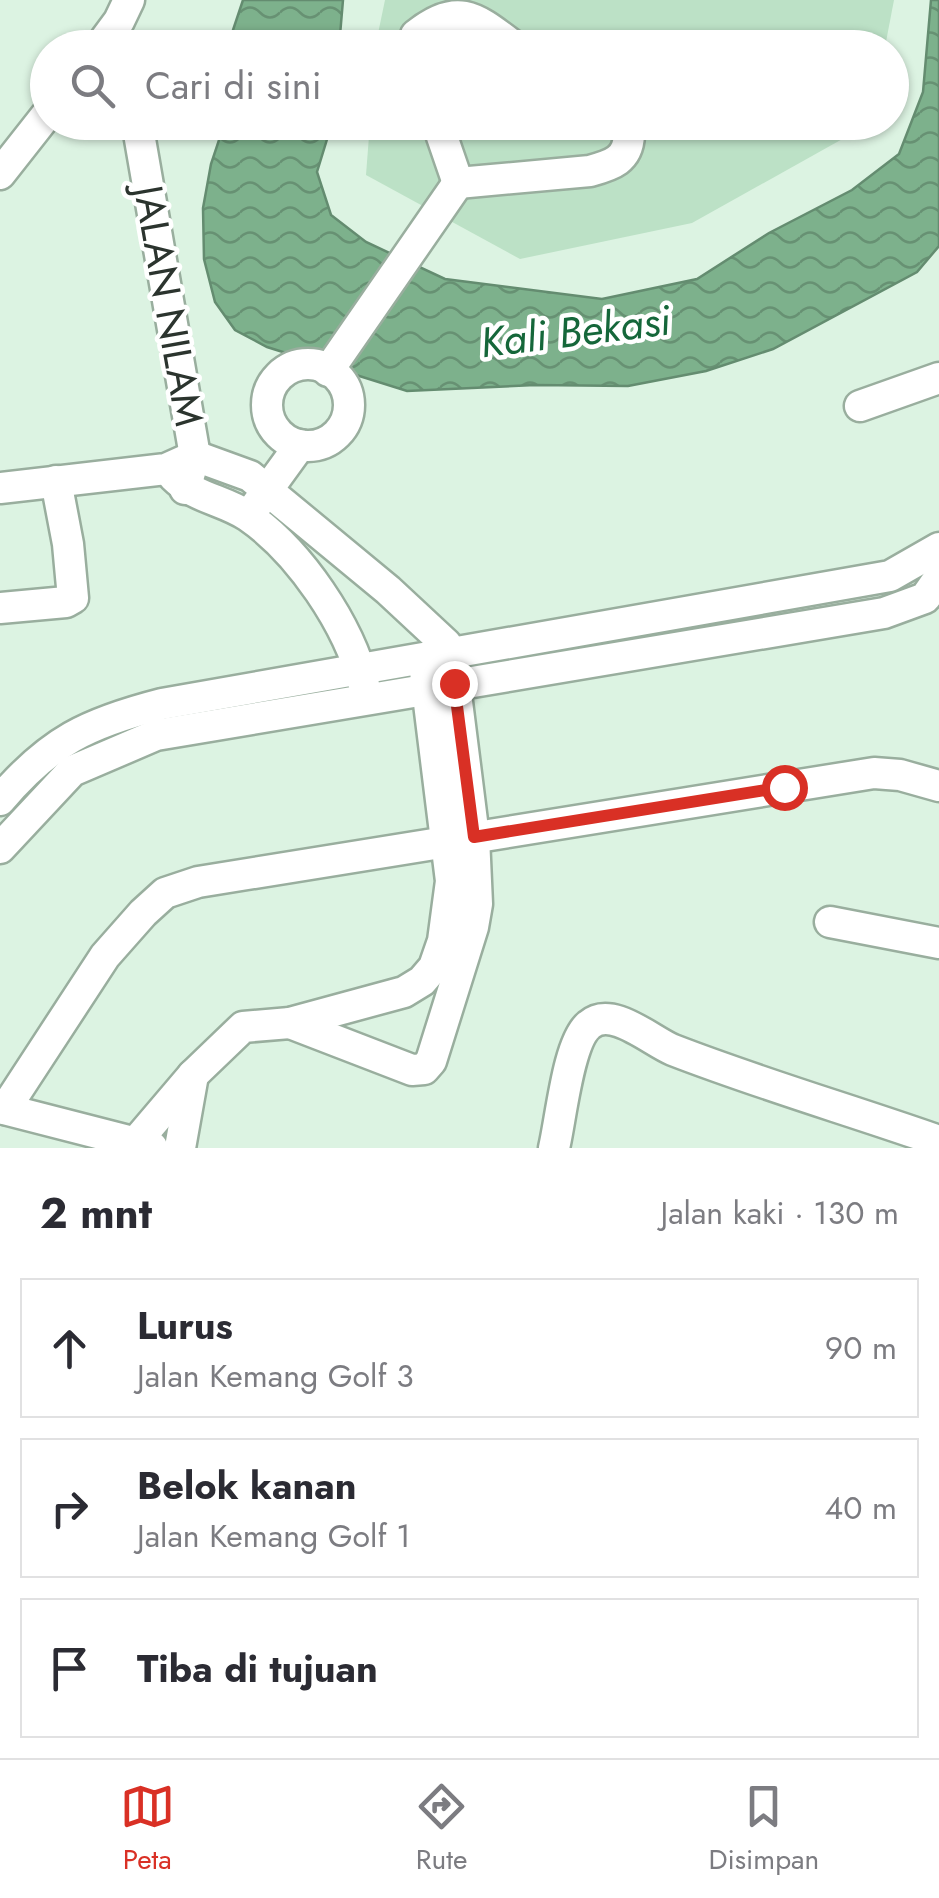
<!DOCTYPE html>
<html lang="id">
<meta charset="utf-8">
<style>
:root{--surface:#fff;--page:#f7f7f7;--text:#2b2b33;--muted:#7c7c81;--line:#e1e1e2;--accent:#d93025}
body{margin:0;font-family:Jost,sans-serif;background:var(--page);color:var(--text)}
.stop{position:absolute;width:30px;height:30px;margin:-22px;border:8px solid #d93025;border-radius:50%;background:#fff}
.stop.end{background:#d93025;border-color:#fff;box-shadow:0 2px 10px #0008}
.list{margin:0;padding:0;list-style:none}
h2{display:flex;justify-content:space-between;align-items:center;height:130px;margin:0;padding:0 40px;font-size:42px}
h2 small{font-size:32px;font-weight:400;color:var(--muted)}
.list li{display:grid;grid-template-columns:65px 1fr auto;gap:30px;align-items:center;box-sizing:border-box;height:140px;margin:0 20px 20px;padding:0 20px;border:2px solid var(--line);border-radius:0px}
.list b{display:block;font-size:38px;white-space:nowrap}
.list p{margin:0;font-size:32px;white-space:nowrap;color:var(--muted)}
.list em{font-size:32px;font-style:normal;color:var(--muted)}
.icon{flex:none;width:55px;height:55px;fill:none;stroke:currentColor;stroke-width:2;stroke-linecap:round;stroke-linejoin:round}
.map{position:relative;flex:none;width:939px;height:1148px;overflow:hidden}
.search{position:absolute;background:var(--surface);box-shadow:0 2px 8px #0004;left:30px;right:30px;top:30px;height:110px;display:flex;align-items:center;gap:25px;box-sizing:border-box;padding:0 35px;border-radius:55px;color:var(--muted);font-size:38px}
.sheet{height:610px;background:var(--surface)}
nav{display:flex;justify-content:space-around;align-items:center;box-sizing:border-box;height:140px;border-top:2px solid var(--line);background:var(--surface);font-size:28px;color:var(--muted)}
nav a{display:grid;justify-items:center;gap:5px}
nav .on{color:var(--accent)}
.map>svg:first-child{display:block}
</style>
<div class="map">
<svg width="939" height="1148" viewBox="0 0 939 1148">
<defs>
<pattern id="water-waves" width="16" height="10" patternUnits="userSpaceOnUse" patternTransform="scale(2.5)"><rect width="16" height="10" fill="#7db18c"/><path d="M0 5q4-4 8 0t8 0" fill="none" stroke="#679173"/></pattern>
</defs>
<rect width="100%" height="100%" fill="#dcf3e2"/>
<g fill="#bce1c6">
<polygon points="385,0 894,0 885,47 375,48"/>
<polygon points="370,123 871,123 692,223 520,259 366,175"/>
</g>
<g fill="url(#water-waves)" stroke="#648c70" stroke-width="2.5">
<polygon points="243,0 343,0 339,47 231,47 232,33"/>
<polygon points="931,0 939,0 939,246 917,272 773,349 706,371 628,386 535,385 407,391 267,347 235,330 215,302 204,259 203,208 211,164 225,122 332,123 317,172 331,215 366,242 445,279 602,299 697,279 769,233 852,190 899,154 923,92"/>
</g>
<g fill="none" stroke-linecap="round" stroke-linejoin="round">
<g stroke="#99ae9e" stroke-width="35">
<g id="minor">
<polyline points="99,48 119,21 129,0"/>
<path d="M415,48L416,35C459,0 477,19 516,48"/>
<polyline points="137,122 195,456 185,489"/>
<polyline points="437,122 458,183"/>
<polyline points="0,174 48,113"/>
<path d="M458,183L590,171C612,165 628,160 629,135L618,122"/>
<circle cx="308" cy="405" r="41"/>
<polyline points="328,371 458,183"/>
<polyline points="860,406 939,378"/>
<path d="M174,477C195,498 224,500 248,516C300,552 349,625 364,685"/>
<polyline points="0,488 166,469 195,456 250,476 388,590 446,644 451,654 474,837 477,904 473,927 431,1061 424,1069 412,1070 290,1023"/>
<polyline points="255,507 300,445"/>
<polyline points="0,608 66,602 73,598 68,544 56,481"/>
<path d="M0,800C50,741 88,723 162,704L890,576L939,548"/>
<polyline points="0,848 72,771 156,735 884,613 925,598 939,578"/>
<polyline points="830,922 939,943"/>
<polyline points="0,1108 152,1147"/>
<polyline points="5,1109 105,956 143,913 165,893 198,882 874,773 900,775 939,786"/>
<polyline points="136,1142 193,1075 243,1027 290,1023 404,992 422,981 434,967 443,941 451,881 425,671"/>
<polyline points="180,1148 193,1075"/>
<path d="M554,1148C561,1119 568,1042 589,1025C612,1005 651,1041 673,1050C758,1083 847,1109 933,1139L939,1145"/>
</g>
</g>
<use href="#minor" stroke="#fff" stroke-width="30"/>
</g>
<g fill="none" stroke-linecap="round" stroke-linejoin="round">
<polyline stroke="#d93025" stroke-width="12" points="454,683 474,837 784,787"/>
</g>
<g text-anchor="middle" stroke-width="9" stroke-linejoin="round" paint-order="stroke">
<g font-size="40" fill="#2b342e" stroke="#fff">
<text transform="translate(169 306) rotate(80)" y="14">JALAN NILAM</text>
</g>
<g font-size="42" font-style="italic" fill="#15673a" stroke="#fff">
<text transform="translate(575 331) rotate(-7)" y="15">Kali Bekasi</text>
</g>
</g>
</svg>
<div class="stop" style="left:784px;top:787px"></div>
<div class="stop end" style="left:454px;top:683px"></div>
<div class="search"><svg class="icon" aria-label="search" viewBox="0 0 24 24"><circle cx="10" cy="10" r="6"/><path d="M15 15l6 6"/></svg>Cari di sini</div>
</div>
<section class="sheet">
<h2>2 mnt<small>Jalan kaki · 130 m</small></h2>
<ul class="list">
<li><svg class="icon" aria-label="ahead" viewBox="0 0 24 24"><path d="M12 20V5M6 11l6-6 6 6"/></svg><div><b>Lurus</b><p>Jalan Kemang Golf 3</p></div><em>90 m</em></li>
<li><svg class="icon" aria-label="right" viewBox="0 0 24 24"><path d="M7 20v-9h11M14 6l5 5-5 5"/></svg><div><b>Belok kanan</b><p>Jalan Kemang Golf 1</p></div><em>40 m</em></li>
<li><svg class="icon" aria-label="arrive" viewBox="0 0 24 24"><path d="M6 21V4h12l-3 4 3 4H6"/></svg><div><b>Tiba di tujuan</b></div></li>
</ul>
</section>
<nav>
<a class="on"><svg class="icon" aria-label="map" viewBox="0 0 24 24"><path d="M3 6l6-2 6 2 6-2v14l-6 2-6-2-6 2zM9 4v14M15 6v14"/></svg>Peta</a>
<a><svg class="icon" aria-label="directions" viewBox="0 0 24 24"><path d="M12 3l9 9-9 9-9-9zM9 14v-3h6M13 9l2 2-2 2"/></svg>Rute</a>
<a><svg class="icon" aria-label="saved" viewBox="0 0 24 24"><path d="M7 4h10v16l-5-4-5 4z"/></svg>Disimpan</a>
</nav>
